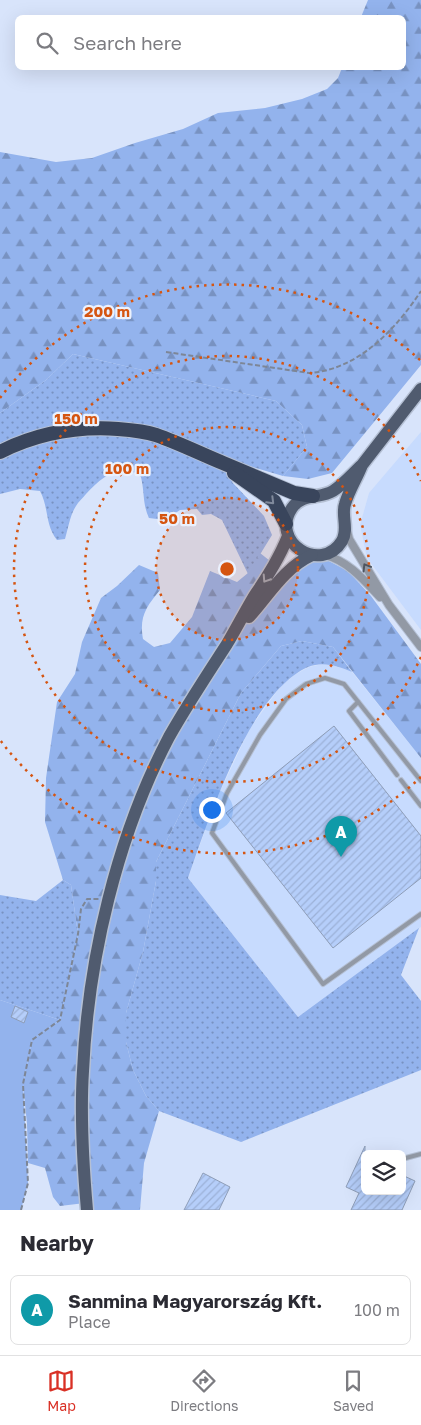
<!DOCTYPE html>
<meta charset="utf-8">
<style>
:root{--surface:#fff;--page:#f7f7f7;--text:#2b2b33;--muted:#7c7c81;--line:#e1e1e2;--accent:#d93025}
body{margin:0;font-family:"Golos Text",sans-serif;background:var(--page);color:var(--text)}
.controls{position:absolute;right:15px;bottom:15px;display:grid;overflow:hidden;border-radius:8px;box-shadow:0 5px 20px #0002}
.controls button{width:45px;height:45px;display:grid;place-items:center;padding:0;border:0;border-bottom:1px solid var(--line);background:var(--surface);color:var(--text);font:25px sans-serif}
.you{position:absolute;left:211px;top:809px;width:18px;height:18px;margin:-12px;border:4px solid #fff;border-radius:50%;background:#1a73e8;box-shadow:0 0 0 8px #1a73e833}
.badge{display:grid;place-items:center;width:32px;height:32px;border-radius:50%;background:var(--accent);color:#fff;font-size:16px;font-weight:700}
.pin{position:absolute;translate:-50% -41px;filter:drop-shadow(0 1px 2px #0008)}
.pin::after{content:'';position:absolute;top:26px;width:18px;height:15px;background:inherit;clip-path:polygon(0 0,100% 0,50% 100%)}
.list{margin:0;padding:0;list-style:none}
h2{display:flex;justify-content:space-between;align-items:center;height:65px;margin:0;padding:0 20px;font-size:21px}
h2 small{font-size:16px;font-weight:400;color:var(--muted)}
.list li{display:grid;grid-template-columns:32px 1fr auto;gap:15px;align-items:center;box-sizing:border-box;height:70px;margin:0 10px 10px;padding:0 10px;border:1px solid var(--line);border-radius:8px}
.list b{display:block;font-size:19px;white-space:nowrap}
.list p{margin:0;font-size:16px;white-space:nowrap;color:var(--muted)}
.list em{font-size:16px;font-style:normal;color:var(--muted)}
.icon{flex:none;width:28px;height:28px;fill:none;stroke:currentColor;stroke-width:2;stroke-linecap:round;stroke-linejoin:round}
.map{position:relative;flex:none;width:421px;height:1210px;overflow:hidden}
.search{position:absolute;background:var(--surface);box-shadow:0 5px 20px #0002;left:15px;right:15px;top:15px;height:55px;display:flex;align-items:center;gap:12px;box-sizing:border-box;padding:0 18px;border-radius:8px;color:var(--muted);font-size:19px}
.sheet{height:145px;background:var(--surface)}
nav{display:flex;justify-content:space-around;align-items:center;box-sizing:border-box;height:70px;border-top:1px solid var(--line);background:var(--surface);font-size:14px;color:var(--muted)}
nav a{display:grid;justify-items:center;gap:2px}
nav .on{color:var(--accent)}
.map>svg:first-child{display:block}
</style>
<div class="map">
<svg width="421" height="1210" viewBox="0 0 421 1210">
<defs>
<pattern id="grass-dots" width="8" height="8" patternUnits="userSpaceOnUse" patternTransform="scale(1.25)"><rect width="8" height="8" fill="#93b3ed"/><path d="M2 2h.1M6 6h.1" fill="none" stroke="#7892c1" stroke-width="1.8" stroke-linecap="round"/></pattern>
<pattern id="forest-firs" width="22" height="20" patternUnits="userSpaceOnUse" patternTransform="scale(1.25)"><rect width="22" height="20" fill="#93b3ed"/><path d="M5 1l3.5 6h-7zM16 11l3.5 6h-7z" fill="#7892c1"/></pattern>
<pattern id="building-hatch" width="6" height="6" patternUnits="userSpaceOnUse" patternTransform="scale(1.25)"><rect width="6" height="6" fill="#b5cefa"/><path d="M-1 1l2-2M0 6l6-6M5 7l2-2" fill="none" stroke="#9cb1d7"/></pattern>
</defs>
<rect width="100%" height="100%" fill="#d8e4fb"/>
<g fill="#c7dbfe">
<polygon points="421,432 421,630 367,558 360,525 369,493"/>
<polygon points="323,664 335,665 352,672 421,758 421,927 298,1017 188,878 216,800 249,730 280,687 294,675 309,667"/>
</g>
<g fill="url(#grass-dots)">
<path d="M73,354L276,401L302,425L307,447L283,476L239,463L232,482L264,516L272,535L248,574L222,520L211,514L202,515L197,509L180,510L165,520L149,518C142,504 145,489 140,474C115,465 102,477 86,494C83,498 78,502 76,506C70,515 68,529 65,539L57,540C45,525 49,508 40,491L20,489L0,494V413L46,380Z"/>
<path d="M302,641L333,647L352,672C338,666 323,661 308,667C249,693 208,821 188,878L298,1017L419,928L401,975L421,1001V1070L241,1142L159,1111L146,1096L133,1070L126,1042V1013L143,952L156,881V862L241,693L281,646Z"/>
<polygon points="63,880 71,885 78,934 60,1020 0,1000 0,895 36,901"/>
</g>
<g fill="url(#forest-firs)">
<polygon points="368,0 421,0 421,365 332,473 308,479 283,476 307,447 302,425 276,401 73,354 46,380 0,413 0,152 56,162 92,158 135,143 183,129 218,113 265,108 302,99 327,89 338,78 342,68 404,68 404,18 361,17"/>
<path d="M260,553L284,572L297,562L323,558L348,571L371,596L421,664V758L333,647L302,641L281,646L241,693L156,862V881L143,952L126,1013V1042L133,1070L146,1096L159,1111L144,1163L140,1210H87L85,1203L60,1206L53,1197L45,1168L28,1163L27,1124L23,1084L32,1040L60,1020L78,934L71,885L63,880L45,822L46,778L57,702L75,674L82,642L101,598L117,586L139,565L158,573L160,590C146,607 139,617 143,639L154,647L170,643L192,617L210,571L237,582L248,573Z"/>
</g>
<polygon fill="#93b3ed" points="0,1000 60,1020 32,1040 23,1084 28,1183 21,1210 0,1210"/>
<g fill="url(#building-hatch)" stroke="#8e9db7">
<polygon points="334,726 421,836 421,878 333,948 226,813"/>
<polygon points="15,1006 28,1012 24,1023 11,1017"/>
<polygon points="365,1146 365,1191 402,1191 402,1175 415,1181 402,1210 351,1210 359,1193 346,1187"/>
<polygon points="203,1173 230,1187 219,1210 184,1210"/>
</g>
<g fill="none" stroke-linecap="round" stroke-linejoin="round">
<g stroke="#b5c0d4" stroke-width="6">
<g id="service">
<polyline points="358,702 349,711 397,775"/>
<polyline points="401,780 421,806"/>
<polyline points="421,781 344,684 325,678 306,684 286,699 260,735 227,793 212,833 323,984 421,914"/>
<polyline points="402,1159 421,1154"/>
</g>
</g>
<g stroke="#b5c0d4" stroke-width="10">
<g id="minor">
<polyline points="347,531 349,539 389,605 421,647"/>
<path d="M325,555C348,561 364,580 380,597"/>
</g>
</g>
<g stroke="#b5c0d4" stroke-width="15">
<g id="primary">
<path d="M362,465C357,478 349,490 345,504C341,516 349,528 342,541C321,575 269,542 292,508C302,493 320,499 333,491C344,484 353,473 362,465L421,389"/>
<path d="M249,617C269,595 284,568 312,555"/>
<path d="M87,1210C83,1164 80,1117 83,1071C88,959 117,836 169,737C187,705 207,675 227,644C236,629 244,613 253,598C266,578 279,559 288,536"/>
</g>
</g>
<g stroke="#b5c0d4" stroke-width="16">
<g id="motorway">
<path d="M0,452C38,433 76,426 118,429C131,430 144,431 156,435C179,443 201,454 223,463C247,473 270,483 294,493L313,496"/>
<polyline points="234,473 274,501 286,524"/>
</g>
</g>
<g stroke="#7d8696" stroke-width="2" stroke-dasharray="5 2.5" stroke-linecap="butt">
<path d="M166,352L309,373C358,370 396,329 421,291"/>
<polyline points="21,1210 28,1183 23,1084 32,1040 60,1020 78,934 81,909 87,899 99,899"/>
</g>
<use href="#service" stroke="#9299a5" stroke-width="4"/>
<use href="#minor" stroke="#9299a5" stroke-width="8"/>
<use href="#primary" stroke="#505b6f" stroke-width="12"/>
<use href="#motorway" stroke="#39455c" stroke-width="14"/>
</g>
<defs><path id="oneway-chevron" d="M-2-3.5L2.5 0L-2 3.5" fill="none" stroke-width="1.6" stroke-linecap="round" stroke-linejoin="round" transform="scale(1.25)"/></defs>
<use stroke="#808a9c" href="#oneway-chevron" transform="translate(271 501) rotate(45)"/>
<use stroke="#4e555f" href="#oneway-chevron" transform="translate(366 567) rotate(-121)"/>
<use stroke="#9ea6b6" href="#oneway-chevron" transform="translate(266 579) rotate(123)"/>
<circle cx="227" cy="569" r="71" fill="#d55511" fill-opacity=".12"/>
<g fill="none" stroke="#d55511" stroke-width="2.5" stroke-dasharray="2.5 5">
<circle cx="227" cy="569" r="71"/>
<circle cx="227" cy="569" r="142"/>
<path d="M421 657A213 213 0 1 1 421 481"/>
<path d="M421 777A284 284 0 0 1 0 740M0 398A284 284 0 0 1 421 361"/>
</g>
<circle cx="227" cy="569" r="8" fill="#d55511" stroke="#ebf1fd" stroke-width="2.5"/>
<g font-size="15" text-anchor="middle" font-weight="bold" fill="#d55511" stroke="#ebf1fd" stroke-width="4.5" stroke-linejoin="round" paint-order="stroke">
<text x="107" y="317">200 m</text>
<text x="76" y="424">150 m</text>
<text x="127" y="474">100 m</text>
<text x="177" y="524">50 m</text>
</g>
</svg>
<div class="controls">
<button><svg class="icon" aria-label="layers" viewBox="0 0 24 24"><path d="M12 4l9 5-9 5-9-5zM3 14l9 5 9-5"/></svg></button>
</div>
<div class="you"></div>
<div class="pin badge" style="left:341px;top:857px;background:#0f9aa8">A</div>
<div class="search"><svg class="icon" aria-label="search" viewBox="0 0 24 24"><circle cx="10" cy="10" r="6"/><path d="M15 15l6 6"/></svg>Search here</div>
</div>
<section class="sheet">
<h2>Nearby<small></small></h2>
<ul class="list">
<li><span class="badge" style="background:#0f9aa8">A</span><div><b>Sanmina Magyarország Kft.</b><p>Place</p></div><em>100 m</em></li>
</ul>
</section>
<nav>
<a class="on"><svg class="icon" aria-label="map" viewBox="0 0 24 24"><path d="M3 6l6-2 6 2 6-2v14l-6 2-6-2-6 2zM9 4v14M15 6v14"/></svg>Map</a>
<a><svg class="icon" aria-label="directions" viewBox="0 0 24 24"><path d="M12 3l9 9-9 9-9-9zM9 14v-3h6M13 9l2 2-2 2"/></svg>Directions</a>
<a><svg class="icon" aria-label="saved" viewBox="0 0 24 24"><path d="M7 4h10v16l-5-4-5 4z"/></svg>Saved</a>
</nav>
